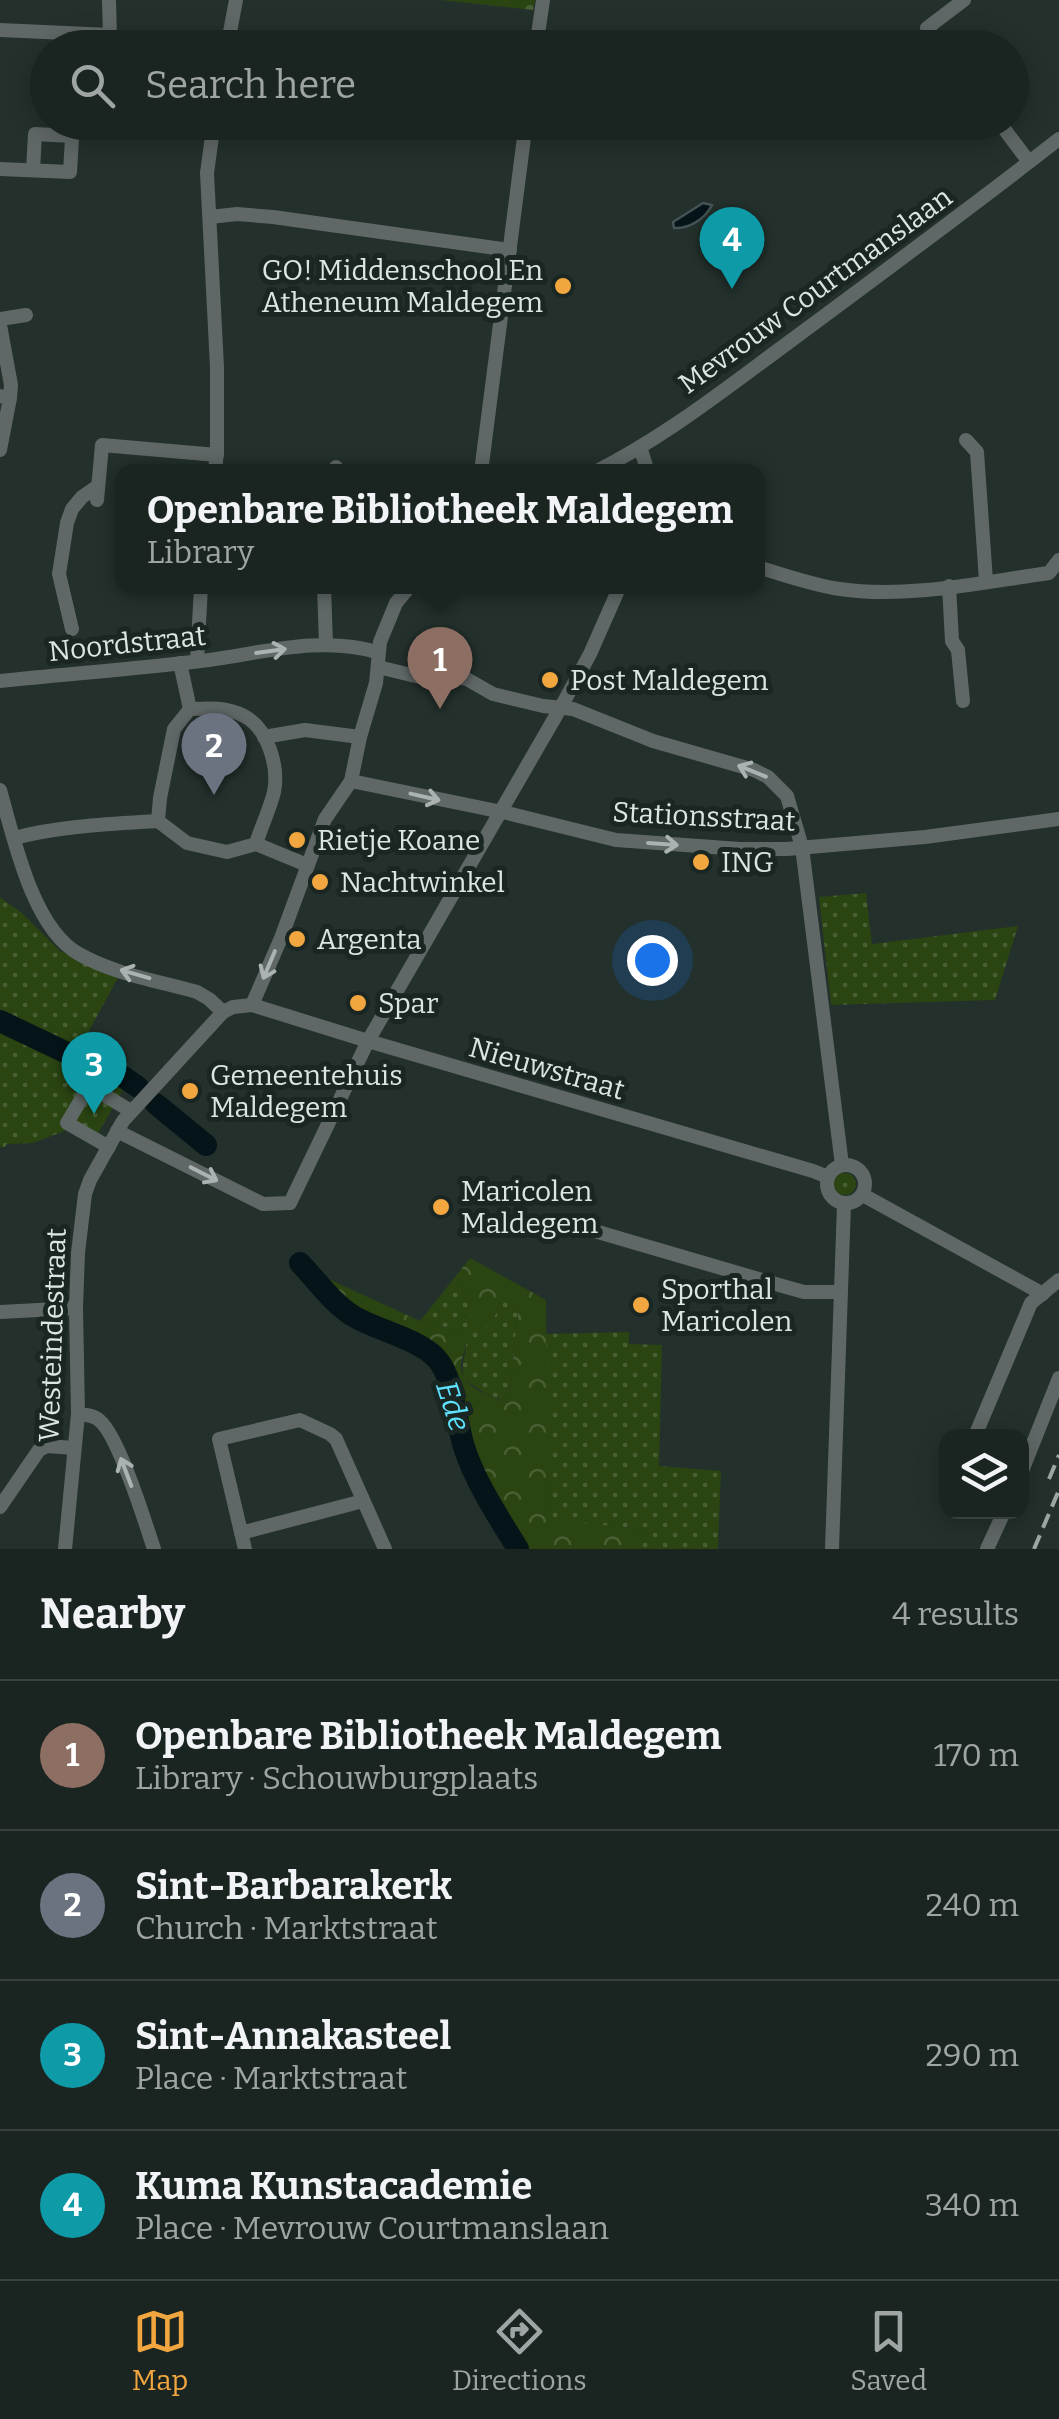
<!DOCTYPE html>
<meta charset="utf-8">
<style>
:root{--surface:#1a2421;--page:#232c2a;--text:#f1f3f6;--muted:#9fa4a5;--line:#38413f;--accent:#f1a63f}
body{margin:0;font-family:Bitter,serif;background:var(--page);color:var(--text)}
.controls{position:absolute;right:30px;bottom:30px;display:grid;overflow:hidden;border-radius:20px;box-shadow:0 5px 25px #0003}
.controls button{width:90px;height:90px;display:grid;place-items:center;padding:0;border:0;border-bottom:2px solid var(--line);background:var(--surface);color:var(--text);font:50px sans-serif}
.you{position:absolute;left:652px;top:960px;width:35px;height:35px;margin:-25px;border:8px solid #fff;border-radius:50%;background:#1a73e8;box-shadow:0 0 0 15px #1a73e833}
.badge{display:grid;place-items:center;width:65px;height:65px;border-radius:50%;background:var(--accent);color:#fff;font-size:32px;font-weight:700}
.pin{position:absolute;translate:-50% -82px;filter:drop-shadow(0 2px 5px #0008)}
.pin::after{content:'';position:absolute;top:52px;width:35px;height:30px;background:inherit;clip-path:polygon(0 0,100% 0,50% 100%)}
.popup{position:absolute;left:115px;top:464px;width:650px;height:130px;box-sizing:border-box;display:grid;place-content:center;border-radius:20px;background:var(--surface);filter:drop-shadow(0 2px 8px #0005);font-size:32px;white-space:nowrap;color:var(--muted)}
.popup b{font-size:38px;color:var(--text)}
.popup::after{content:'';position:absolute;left:50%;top:100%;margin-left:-20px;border:20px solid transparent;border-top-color:var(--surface)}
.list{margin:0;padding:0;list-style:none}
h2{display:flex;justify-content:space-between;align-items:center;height:130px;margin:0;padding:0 40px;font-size:42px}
h2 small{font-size:32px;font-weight:400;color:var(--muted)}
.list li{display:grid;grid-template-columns:65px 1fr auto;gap:30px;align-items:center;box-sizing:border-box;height:150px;padding:0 40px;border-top:2px solid var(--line)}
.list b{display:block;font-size:38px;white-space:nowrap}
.list p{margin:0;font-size:32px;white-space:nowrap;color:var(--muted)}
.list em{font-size:32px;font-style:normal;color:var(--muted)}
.icon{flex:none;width:55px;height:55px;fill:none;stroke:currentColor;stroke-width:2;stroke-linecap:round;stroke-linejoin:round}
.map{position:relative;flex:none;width:1059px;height:1549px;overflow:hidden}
.search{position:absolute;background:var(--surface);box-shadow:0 5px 25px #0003;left:30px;right:30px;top:30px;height:110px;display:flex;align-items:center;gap:25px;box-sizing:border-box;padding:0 35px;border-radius:55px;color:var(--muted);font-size:38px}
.sheet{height:730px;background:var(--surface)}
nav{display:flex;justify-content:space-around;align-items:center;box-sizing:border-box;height:140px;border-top:2px solid var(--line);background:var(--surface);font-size:28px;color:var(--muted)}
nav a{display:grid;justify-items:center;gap:5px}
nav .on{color:var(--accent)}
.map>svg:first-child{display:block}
</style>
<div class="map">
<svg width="1059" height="1549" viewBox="0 0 1059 1549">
<defs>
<pattern id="grass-dots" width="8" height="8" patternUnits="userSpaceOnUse" patternTransform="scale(2.5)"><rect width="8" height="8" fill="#2a4412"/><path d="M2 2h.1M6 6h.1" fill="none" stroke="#485f34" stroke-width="1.8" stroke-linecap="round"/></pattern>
<pattern id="forest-crowns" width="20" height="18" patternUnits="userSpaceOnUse" patternTransform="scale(2.5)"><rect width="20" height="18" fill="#2a4412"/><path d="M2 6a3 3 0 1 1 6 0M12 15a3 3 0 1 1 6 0" fill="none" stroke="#485f34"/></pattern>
<pattern id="cemetery-stones" width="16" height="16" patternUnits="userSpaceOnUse" patternTransform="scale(2.5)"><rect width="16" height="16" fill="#2a4412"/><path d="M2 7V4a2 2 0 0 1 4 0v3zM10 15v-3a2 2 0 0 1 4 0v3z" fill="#485f34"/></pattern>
</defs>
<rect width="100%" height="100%" fill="#23302c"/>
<g fill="url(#grass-dots)">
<polygon points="866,893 872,944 1018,926 995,1000 831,1005 819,897"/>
<polygon points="0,897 23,914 60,951 120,974 78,1051 129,1073 143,1083 134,1094 124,1088 92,1144 67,1130 33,1143 7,1144 5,1147 0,1147"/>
<circle cx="845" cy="1184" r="11"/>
<path d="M455,1277L469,1302L493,1320L501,1302H511L518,1310L509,1403L486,1394L464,1379C460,1362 467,1355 466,1340L454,1329L420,1321Z"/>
<polygon points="629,1332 629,1344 662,1345 659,1466 721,1471 718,1549 643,1549 643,1529 549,1521 545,1334"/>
</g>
<path fill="url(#forest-crowns)" d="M470,1258L546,1300L549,1520L643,1529V1549H518L477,1481L464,1446L447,1377L439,1361L426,1349L350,1315L318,1283L322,1276L420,1321L454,1329L466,1339C466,1350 463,1354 461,1363C458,1387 492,1397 509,1403L518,1310L511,1302H501L493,1320L484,1328L470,1317L469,1302L455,1277Z"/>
<polygon fill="url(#cemetery-stones)" points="440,0 535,0 533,10"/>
<path fill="#041418" stroke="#455355" stroke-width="2.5" d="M703,203L712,205C705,219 689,229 674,228L673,222Z"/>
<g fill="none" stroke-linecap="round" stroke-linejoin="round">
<g stroke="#041418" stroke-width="22">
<polyline points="0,1021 84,1061"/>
<polyline points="91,1064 125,1078 138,1087"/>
<polyline points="156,1104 206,1145"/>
<path d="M300,1263C317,1281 334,1305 355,1317C379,1331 419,1339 437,1359C454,1378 456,1422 464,1447C476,1484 498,1516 518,1549"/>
</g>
<g stroke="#606867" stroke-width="14">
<polyline points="109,0 110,37 113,48"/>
<polyline points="0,30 110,35"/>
<polyline points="227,48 236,0"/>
<polyline points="536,48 543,0"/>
<polyline points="942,48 927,28 964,0"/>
<polyline points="214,122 207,173 217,367 217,451 215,472"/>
<polyline points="999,122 1029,162"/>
<polyline points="0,169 70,172 73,122"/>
<polyline points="33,170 35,134 72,136"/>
<polyline points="210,217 237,214 273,217 510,250"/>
<polyline points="0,319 26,315"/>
<polyline points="0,325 11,385 10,398"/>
<polyline points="0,396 10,398 0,450"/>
<polyline points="966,440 977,452 986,581"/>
<polyline points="640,447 648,472"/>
<polyline points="336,472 336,467"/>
<polyline points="481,472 526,122"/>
<path d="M595,472C663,438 724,390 785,345C877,277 969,209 1059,139"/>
<polyline points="97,500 102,445 217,455"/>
<path d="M758,567C784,575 812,585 840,589C906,599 983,582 1049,573L1059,560"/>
<polyline points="324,586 326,645"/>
<polyline points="949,586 952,641 958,650 963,701"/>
<polyline points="72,629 59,574 67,523 72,509 82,497 98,486"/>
<polyline points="197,661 201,586"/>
<polyline points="180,663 190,709"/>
<polyline points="378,667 428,679 465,678 493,694 543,706 573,709 653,741 754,770 768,777 787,796 802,847 842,1165"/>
<path d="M0,681C67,674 134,669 201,661C258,654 321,635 377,652"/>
<polyline points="264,737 305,730 360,737"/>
<polyline points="351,781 507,813 616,840 740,849 787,849 925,837 1059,819"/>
<path d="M0,790C14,839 33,929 79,954C114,974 158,981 197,992L209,999L223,1012"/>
<path d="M14,838C61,826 110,824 158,821"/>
<path d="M256,844C261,827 270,809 274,792C279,767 268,728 244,716C227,707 209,708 190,709L174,729L160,798L158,821L187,843L227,852L256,844L307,865"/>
<polyline points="252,1005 281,938 325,819 351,781 360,737 376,683 380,642 396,603 410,586"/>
<polyline points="117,1131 263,1204 290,1203 368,1041 561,707 590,654 620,586"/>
<polyline points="109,1147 67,1123 89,1086 131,1111"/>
<circle cx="846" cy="1184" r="19"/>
<polyline points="863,1195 1043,1294"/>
<polyline points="574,1225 786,1287 804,1292 841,1292"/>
<polyline points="0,1312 76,1308"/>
<path d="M78,1414C86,1415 94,1415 100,1421C119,1437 145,1522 154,1549"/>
<polyline points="975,1436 1031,1303 1059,1280"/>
<polyline points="1022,1471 1059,1378"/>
<polyline points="0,1507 39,1450 47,1446 74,1448"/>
<polyline points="241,1533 363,1501"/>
<polyline points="65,1549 78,1414 76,1308 78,1253 85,1194 90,1180 123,1121 223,1012 233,1007 252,1005 368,1041 813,1171 828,1177"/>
<polyline points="245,1549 219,1439 300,1420 330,1434 336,1439 385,1549"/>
<polyline points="832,1549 844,1204"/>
<polyline points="987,1549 1004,1512"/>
</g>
<g stroke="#9ca6a3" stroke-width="4" stroke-dasharray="15 8" stroke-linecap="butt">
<polyline points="1049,1479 1059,1455"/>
<polyline points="1034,1549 1059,1490"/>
</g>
</g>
<defs><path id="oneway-shaft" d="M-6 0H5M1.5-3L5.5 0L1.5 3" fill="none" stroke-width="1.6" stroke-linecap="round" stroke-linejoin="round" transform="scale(2.5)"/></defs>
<g stroke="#aab3b1">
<use href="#oneway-shaft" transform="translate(271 651) rotate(-8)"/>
<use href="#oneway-shaft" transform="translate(752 771) rotate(-158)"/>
<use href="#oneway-shaft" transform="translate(425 797) rotate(13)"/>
<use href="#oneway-shaft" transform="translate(663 844) rotate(4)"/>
<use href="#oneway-shaft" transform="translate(269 965) rotate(113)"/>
<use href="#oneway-shaft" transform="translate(135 974) rotate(-164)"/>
<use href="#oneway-shaft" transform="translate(204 1174) rotate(27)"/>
<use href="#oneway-shaft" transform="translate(126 1472) rotate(-111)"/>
</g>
<g fill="#f1a63f" stroke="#192622" stroke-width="4">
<circle cx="563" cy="286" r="10"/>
<circle cx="550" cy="680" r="10"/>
<circle cx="297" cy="840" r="10"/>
<circle cx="701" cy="862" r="10"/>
<circle cx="320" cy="882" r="10"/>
<circle cx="297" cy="939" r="10"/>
<circle cx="358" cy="1003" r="10"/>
<circle cx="190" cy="1091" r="10"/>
<circle cx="441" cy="1207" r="10"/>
<circle cx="641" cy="1305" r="10"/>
</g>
<g text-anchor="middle" stroke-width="10" stroke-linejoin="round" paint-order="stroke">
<g font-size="28" fill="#dce5e2" stroke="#192622" text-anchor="start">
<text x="543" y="280" text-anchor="end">GO! Middenschool En<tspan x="543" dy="32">Atheneum Maldegem</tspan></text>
<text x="570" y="690">Post Maldegem</text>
<text x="317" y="850">Rietje Koane</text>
<text x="721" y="872">ING</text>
<text x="340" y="892">Nachtwinkel</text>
<text x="317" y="949">Argenta</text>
<text x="378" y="1013">Spar</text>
<text x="210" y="1085">Gemeentehuis<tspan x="210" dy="32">Maldegem</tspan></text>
<text x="461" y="1201">Maricolen<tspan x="461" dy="32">Maldegem</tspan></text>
<text x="661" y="1299">Sporthal<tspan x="661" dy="32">Maricolen</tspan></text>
</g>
<g font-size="28" fill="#dce5e2" stroke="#192622">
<text transform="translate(815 290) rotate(-36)" y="10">Mevrouw Courtmanslaan</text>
<text transform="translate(127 643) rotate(-6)" y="10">Noordstraat</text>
<text transform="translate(704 816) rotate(3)" y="10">Stationsstraat</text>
<text transform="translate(547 1068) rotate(16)" y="10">Nieuwstraat</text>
<text transform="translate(52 1335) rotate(-88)" y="10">Westeindestraat</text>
</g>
<g font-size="30" font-style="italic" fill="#5ee2fe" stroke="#192622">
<text transform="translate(453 1406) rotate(72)" y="10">Ede</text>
</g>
</g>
</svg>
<div class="controls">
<button><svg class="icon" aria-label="layers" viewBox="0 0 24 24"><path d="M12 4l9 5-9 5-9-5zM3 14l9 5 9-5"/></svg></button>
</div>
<div class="you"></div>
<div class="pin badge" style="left:440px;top:709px;background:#8d6e63">1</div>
<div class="popup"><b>Openbare Bibliotheek Maldegem</b>Library</div>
<div class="pin badge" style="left:214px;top:795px;background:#6b7280">2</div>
<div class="pin badge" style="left:94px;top:1114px;background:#0f9aa8">3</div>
<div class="pin badge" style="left:732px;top:289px;background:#0f9aa8">4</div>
<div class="search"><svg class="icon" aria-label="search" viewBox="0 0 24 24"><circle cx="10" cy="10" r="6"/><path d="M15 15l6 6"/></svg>Search here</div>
</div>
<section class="sheet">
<h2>Nearby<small>4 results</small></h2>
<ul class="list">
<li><span class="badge" style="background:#8d6e63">1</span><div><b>Openbare Bibliotheek Maldegem</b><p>Library · Schouwburgplaats</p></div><em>170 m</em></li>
<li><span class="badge" style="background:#6b7280">2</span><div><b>Sint-Barbarakerk</b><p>Church · Marktstraat</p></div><em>240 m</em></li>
<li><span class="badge" style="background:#0f9aa8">3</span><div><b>Sint-Annakasteel</b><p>Place · Marktstraat</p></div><em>290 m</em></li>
<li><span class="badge" style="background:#0f9aa8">4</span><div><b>Kuma Kunstacademie</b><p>Place · Mevrouw Courtmanslaan</p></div><em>340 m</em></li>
</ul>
</section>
<nav>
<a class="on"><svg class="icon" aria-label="map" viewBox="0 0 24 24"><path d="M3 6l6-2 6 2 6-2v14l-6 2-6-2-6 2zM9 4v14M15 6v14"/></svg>Map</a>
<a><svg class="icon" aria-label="directions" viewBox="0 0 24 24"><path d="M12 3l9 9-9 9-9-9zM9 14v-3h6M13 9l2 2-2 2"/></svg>Directions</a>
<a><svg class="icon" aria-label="saved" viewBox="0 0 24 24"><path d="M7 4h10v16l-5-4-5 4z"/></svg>Saved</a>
</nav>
